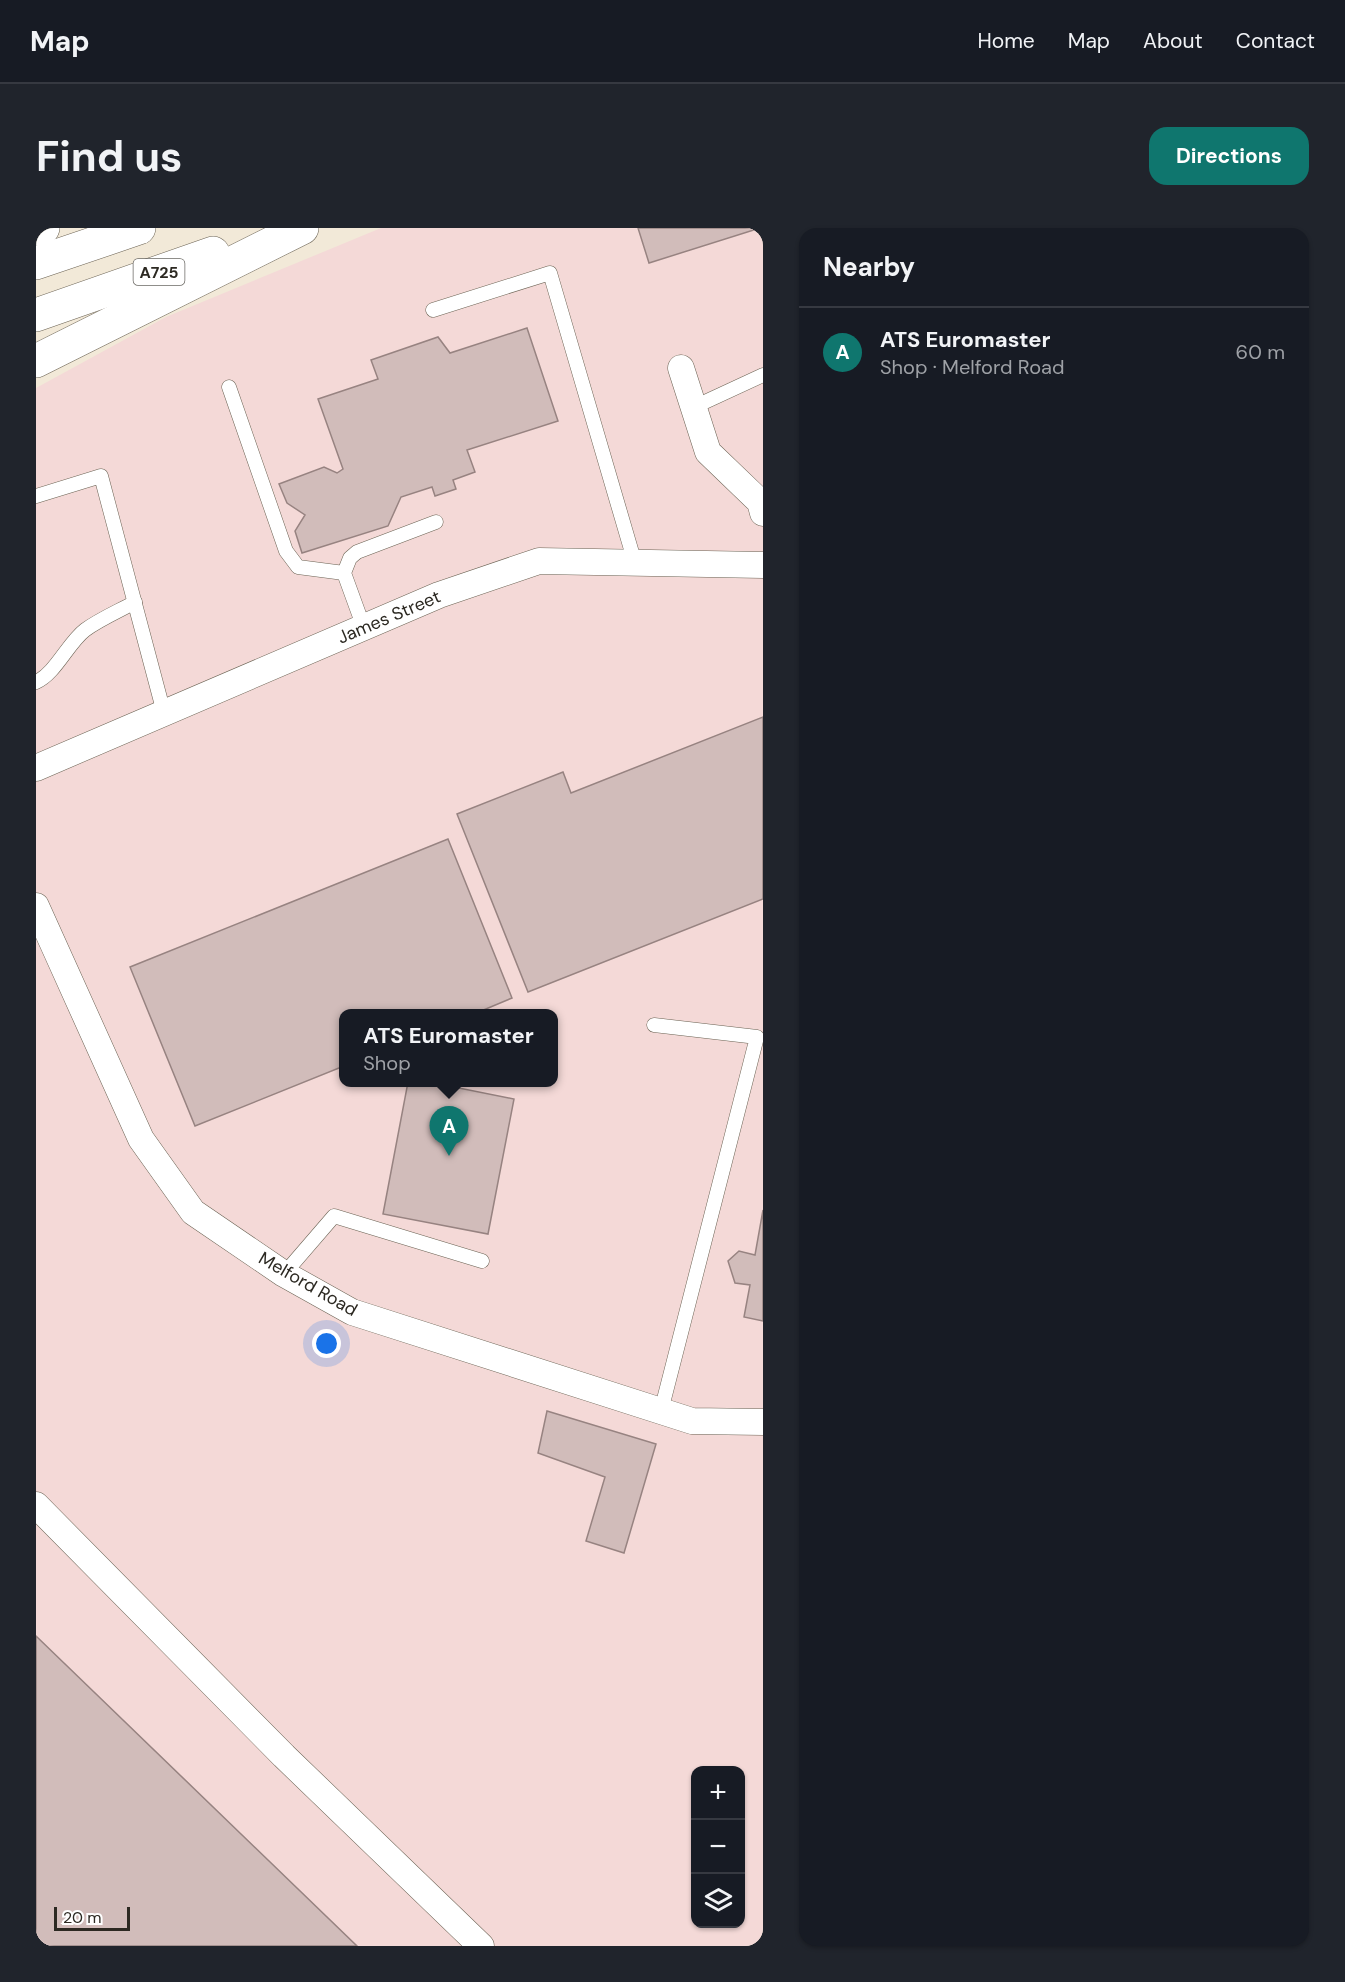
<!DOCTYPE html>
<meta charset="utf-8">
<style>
:root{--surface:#171b24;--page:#20242c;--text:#f1f3f6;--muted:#9ea1a6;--line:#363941;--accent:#0f766e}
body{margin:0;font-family:"DM Sans",sans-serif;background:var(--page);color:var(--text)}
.controls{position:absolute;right:18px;bottom:18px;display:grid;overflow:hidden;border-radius:12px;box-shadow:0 2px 4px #0004}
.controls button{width:54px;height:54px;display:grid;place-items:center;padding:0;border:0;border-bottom:2px solid var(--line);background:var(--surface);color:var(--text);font:30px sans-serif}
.scale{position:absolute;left:18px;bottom:15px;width:76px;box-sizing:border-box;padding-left:6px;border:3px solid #2c2922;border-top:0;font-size:16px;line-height:21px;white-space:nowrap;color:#2c2922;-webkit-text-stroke:4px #fff;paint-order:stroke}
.you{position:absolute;left:291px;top:1116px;width:21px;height:21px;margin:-15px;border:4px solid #fff;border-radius:50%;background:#1a73e8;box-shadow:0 0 0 9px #1a73e833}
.badge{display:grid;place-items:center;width:39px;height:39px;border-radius:50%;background:var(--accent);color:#fff;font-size:20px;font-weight:700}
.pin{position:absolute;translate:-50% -50px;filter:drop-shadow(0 2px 3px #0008)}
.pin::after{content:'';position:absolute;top:32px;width:21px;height:18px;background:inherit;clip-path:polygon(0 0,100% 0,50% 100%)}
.popup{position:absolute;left:303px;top:781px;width:219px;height:78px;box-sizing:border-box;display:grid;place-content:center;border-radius:12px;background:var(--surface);filter:drop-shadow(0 2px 4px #0005);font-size:20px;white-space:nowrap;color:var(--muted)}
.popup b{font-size:22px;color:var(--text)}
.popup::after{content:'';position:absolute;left:50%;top:100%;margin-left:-12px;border:12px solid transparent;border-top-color:var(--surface)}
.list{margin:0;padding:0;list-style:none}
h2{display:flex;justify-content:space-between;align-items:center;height:78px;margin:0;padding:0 24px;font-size:26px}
h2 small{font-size:20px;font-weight:400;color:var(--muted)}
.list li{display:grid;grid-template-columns:39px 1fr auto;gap:18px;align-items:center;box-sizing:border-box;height:90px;padding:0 24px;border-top:2px solid var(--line)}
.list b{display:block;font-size:22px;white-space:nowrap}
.list p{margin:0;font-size:20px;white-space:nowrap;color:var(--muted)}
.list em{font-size:20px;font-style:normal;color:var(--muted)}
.icon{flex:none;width:33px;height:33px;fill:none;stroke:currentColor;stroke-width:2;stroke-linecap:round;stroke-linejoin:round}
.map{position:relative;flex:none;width:727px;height:1718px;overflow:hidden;border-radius:18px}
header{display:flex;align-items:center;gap:36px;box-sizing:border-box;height:84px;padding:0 30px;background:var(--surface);border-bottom:2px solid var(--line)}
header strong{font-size:28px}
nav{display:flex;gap:33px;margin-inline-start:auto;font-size:21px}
.intro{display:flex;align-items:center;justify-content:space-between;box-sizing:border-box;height:144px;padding:0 36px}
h1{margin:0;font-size:42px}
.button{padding:15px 27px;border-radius:18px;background:var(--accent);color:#fff;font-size:21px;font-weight:700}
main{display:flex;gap:36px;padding:0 36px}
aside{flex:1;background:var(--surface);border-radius:18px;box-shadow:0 2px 4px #0004}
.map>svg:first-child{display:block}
</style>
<header>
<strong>Map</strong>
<nav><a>Home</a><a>Map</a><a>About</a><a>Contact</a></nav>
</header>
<div class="intro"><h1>Find us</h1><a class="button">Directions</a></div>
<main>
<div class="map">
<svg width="727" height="1718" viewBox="0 0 727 1718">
<rect width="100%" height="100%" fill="#f2e9d8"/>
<path fill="#f4d9d7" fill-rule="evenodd" d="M345,0H727V1718H0V160L130,89ZM308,786H518V854H308ZM660,1542H704V1696H660Z"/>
<g fill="#d1bcba" stroke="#978381" stroke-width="1.5">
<polygon points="602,0 724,0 613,35"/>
<polygon points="491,100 522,193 431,222 439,244 417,252 420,261 399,268 396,259 365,269 352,298 266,325 259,303 269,287 251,275 243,256 288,239 301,245 307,241 282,171 342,151 335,132 402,109 414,125"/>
<polygon points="727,489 727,671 492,764 421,586 527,544 535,565"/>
<polygon points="412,611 476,770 438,786 308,786 308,838 159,898 94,739"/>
<polygon points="372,854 393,854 478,871 452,1006 347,986"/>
<polygon points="727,982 727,1093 708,1089 714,1057 699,1055 692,1033 703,1023 719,1027"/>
<polygon points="511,1183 620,1216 588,1325 550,1313 569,1249 502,1225"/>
<polygon points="0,1408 321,1718 0,1718"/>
</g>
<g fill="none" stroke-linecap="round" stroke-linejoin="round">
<g stroke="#6b6354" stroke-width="15">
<g id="service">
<polyline points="397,82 514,45 599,335"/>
<polyline points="193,159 250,323 262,339 308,345"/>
<polyline points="658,179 727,147"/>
<polyline points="0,268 65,248 128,485"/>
<polyline points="328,400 308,345 314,330 321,324 400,294"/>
<path d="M0,454C19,446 32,415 49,402C64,391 83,383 99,374"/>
<polyline points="618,797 721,809 625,1183"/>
<polyline points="248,1046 298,988 446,1033"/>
</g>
</g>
<g stroke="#6b6354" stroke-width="27">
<g id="minor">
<polyline points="645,140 672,224 724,274 727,285"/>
<polyline points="0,540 403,367 503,333 727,337"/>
<polyline points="0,678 105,911 157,984 248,1046 316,1084 656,1193 727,1194"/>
<polyline points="0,1277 248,1528 445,1718"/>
</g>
</g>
<g stroke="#6b6354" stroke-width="34">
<g id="trunk">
<polyline points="0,1 7,0"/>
<polyline points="0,35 103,0"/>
<polyline points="0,87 177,25"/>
<polyline points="0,133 266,0"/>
</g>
</g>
<use href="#service" stroke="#fff" stroke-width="14"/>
<use href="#minor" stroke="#fff" stroke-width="26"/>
<use href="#trunk" stroke="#fff" stroke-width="33"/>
</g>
<g text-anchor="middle" stroke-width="4.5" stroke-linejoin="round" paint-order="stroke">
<rect fill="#fff" stroke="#6b6964" stroke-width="1.5" x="97.5" y="31" width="51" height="26" rx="4.5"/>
<g font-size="16" font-weight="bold" fill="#2c2922">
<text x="123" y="50">A725</text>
</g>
<g font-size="18" fill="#2c2922" stroke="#fff">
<text transform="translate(353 389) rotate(-23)" y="6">James Street</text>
<text transform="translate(272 1056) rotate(30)" y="6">Melford Road</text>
</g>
</g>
</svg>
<div class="controls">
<button>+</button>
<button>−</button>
<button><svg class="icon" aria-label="layers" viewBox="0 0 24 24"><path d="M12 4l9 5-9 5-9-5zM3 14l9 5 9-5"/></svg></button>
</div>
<div class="scale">20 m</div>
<div class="you"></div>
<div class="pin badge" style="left:413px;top:928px">A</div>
<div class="popup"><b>ATS Euromaster</b>Shop</div>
</div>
<aside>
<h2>Nearby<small></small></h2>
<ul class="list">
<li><span class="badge">A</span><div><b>ATS Euromaster</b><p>Shop · Melford Road</p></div><em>60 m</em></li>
</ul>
</aside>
</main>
